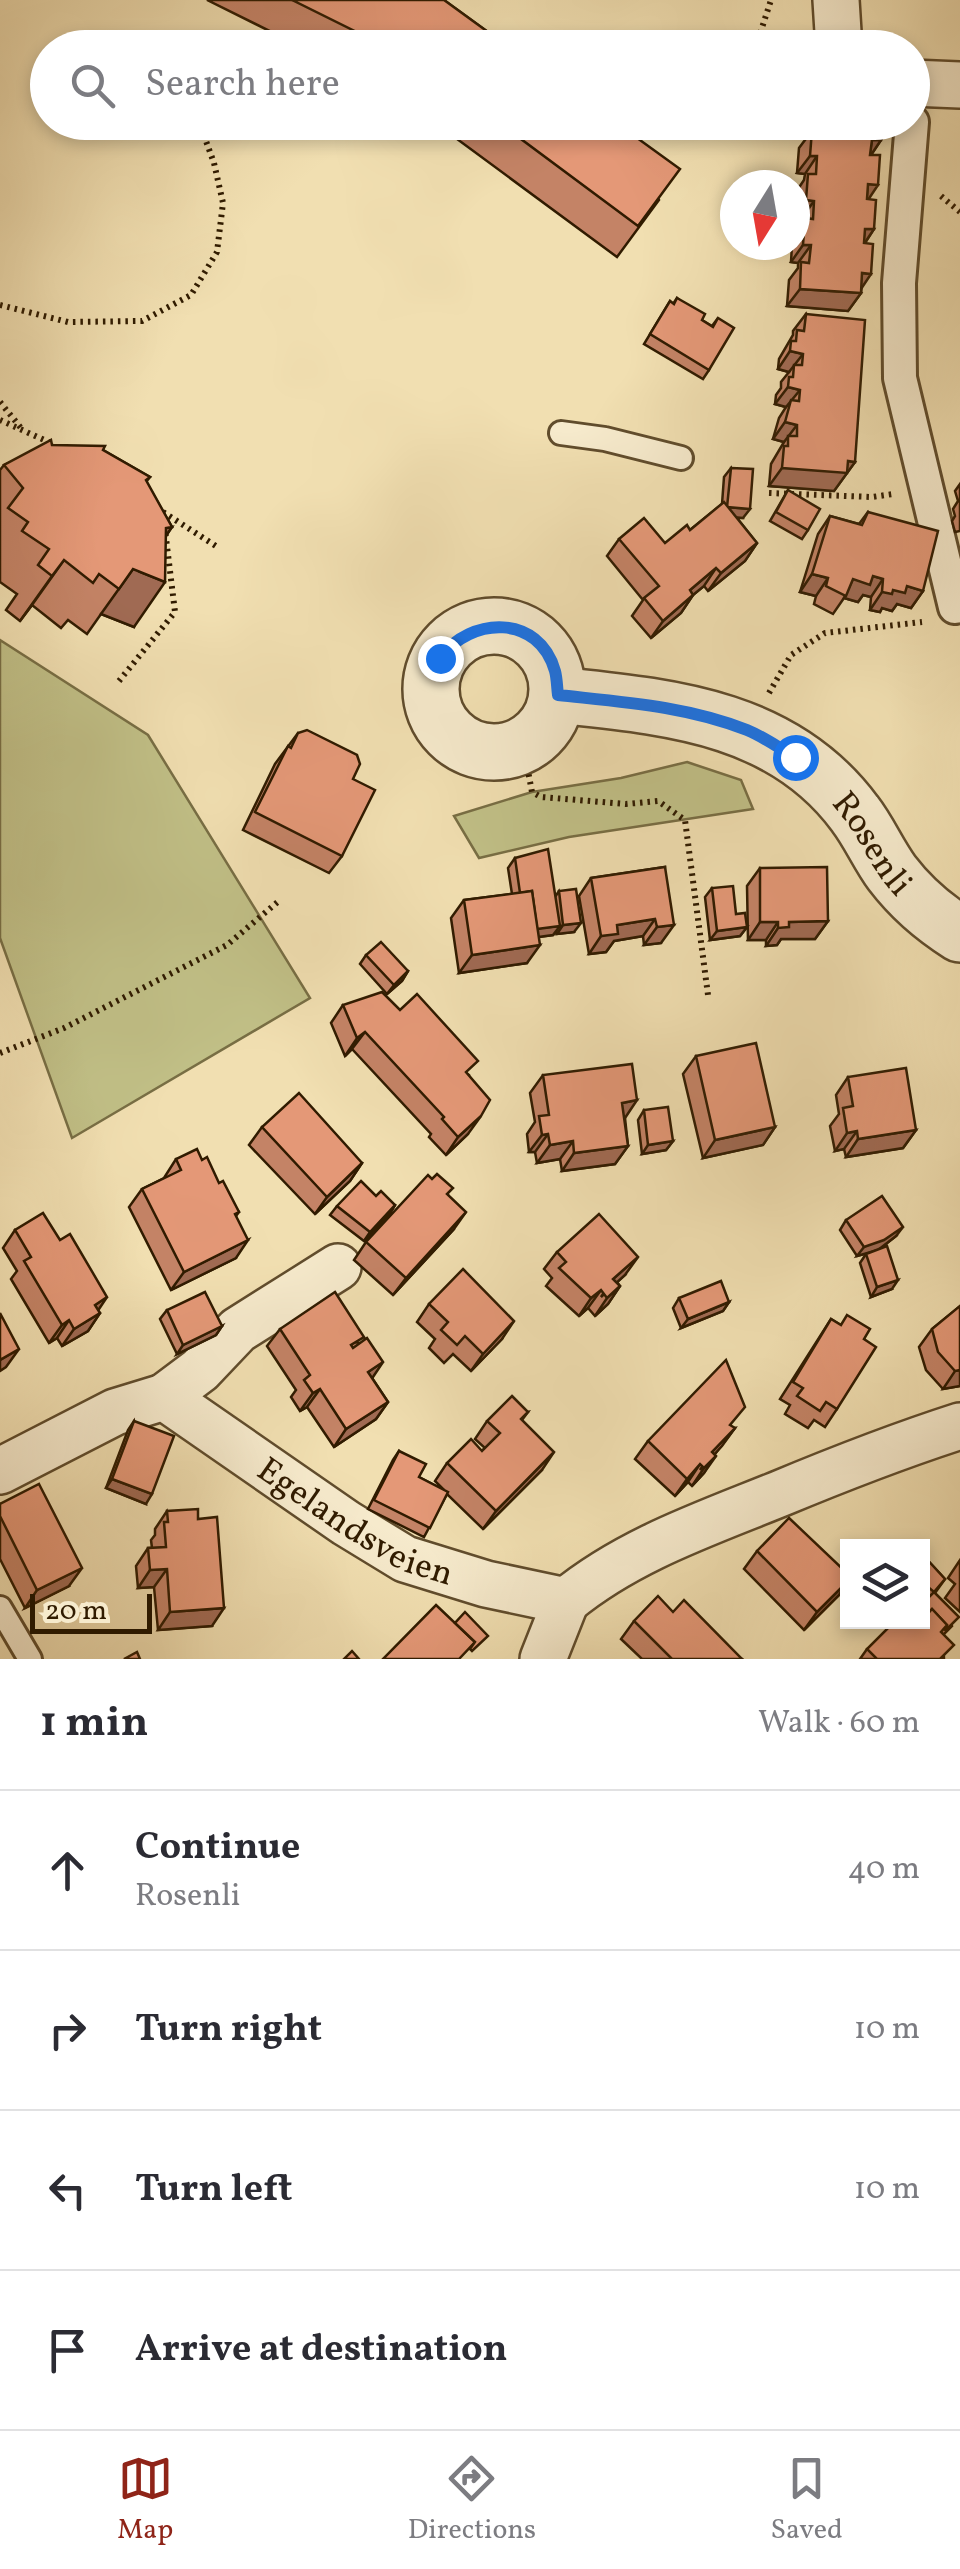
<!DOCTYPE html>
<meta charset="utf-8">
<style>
:root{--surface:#fff;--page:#f7f7f7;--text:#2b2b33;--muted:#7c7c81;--line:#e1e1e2;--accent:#8f2418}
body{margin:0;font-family:Vollkorn,serif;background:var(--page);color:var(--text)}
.controls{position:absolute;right:30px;bottom:30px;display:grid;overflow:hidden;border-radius:0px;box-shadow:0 5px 15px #0003}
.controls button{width:90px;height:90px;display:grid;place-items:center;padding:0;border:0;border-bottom:2px solid var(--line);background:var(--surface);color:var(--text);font:50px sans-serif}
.compass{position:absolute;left:720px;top:170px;width:90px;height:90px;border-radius:50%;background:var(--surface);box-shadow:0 5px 15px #0003;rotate:191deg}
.scale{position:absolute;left:30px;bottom:25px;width:122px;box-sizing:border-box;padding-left:10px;border:5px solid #301b00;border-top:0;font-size:28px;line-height:35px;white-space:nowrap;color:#301b00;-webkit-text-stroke:8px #f6eacc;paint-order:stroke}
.stop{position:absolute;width:30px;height:30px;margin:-22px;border:8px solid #1a73e8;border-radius:50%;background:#fff}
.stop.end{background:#1a73e8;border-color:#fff;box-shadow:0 2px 10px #0008}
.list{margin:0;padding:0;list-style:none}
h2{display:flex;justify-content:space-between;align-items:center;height:130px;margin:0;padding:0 40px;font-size:42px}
h2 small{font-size:32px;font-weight:400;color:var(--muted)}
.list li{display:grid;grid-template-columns:65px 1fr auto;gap:30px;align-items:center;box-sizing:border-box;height:160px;padding:0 40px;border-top:2px solid var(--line)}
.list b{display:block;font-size:38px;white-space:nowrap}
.list p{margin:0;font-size:32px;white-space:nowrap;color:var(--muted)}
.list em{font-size:32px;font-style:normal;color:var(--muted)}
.icon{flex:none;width:55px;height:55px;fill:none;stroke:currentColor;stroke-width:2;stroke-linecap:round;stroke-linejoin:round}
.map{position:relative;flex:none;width:960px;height:1659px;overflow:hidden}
.search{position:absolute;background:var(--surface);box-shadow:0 5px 15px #0003;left:30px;right:30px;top:30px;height:110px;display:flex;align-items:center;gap:25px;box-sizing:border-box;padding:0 35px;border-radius:55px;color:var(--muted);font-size:38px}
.sheet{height:770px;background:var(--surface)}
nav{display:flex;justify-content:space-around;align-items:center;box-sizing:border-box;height:140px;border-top:2px solid var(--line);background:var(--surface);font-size:28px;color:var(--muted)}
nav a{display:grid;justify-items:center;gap:5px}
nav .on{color:var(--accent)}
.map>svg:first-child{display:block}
</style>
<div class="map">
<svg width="960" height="1659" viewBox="0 0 960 1659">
<rect width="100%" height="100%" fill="#f1dfb1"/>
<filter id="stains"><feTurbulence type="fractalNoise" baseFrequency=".002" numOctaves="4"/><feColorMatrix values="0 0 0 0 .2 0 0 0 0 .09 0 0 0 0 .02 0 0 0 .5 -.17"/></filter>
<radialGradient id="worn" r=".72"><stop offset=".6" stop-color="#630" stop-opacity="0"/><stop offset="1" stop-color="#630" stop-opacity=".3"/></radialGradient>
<g fill="#c1c087" stroke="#786e44" stroke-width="2.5">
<polygon points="0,640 148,735 310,998 72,1138 0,938"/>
<polygon points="687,762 741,780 753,809 569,837 479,858 454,816 532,792 621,778"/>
</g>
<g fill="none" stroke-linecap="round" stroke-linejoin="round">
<g stroke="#604c2c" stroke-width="28">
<g id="service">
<polyline points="561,433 605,439 681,458"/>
<polyline points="0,1608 30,1659"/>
</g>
</g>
<g stroke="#604c2c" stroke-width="38">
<polyline id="pedestrian" points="912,122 899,283 900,378 955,607"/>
</g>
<g stroke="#604c2c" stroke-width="50">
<g id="minor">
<polyline points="836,0 839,48"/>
<polyline points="912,83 960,85"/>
<polyline points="164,1397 200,1370 238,1330 338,1267"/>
<path id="s1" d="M0,1471L115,1412L164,1397L346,1523L405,1559L486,1584L566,1601C628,1550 705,1524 779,1494C839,1469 898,1446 960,1426"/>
<polyline points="543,1659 566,1601"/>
</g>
</g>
<g stroke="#604c2c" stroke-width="60">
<g id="tertiary">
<circle cx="494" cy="689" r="63"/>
<path id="s2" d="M558,695C669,707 783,716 855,814C869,832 878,854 892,873C911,898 933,917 960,934"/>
</g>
</g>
<g stroke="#301b00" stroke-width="6" stroke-dasharray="2.5 5" stroke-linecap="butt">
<polyline points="758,40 771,0"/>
<polyline points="941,196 960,212"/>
<polyline points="0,305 68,322 142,321 191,295 217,252 223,203 214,163 199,122"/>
<polyline points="0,402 21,428"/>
<polyline points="0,420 53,444"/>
<polyline points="769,493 872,497 893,494"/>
<polyline points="163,512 219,548"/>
<polyline points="119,681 175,612 165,530"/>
<polyline points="769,693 791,655 825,633 922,622"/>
<polyline points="523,745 532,792 541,797 626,804 658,801 685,820 708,995"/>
<polyline points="0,1053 64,1028 227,945 280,900"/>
</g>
<use href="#service" stroke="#f6eacc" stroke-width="22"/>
<use href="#pedestrian" stroke="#f6eacc" stroke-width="32"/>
<use href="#minor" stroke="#f6eacc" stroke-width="45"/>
<use href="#tertiary" stroke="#f6eacc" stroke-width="55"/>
</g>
<g fill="#c48366" stroke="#301b00" stroke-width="2.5">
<polygon points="207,0 444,0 510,48 304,48"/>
<polygon points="434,122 615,122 659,200 617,257"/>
<polygon points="810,122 882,122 881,140 871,155 868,199 874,229 865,243 861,293 848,311 787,306 789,280 798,268 798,263 791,262 792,245 795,245 795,232 801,223 802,218 795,218 796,192 804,180 805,174 797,173 799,148 808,136 808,125"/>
<polygon points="677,298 702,320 712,326 718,318 709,370 703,379 644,344 670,301 673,304"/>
<polygon points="806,314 855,462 834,491 769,486 771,464 784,442 773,439 779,418 786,407 775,404 776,395 781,388 781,382 789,372 778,369 779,359 793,335 793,331"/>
<polygon points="52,445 103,450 150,477 146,482 172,527 166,536 134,627 101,614 87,634 68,620 61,628 32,605 20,621 6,610 17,594 0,582 0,470 4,465"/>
<polygon points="731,468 743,518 737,518 757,543 745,561 708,591 704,586 693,595 681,613 651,638 632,616 643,600 607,556 619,539 665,543 690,530 722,504 724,477"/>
<polygon points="960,484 960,531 955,532 952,521 955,516 953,509 958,501 955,491"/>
<polygon points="788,490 808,530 802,539 770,521"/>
<polygon points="868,512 923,591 911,608 897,604 892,611 882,608 880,612 870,610 871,597 863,595 858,602 844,598 833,614 814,604 816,596 800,592 818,534 830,516 859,524"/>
<polygon points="298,733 353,779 342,856 329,873 243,830 275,764"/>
<polygon points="515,858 555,897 559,891 574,932 557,934 556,931 553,935 538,937 527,963 459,973 451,918 464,900 512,894 508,868"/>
<polygon points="665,867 661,943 644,945 643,936 614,941 606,952 589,954 579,896 591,878"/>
<polygon points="760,868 828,921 815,939 781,939 777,945 766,946 766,940 748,940 747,886"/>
<polygon points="712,888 747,927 740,936 710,940 705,897"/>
<polygon points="366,955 408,971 402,981 387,994 360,964"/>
<polygon points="343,1005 469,1075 468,1134 446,1155 429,1137 431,1134 352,1049 345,1056 331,1023"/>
<polygon points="696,1056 775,1127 763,1145 703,1158 683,1074"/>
<polygon points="543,1075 625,1118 628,1146 615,1164 562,1171 560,1159 537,1163 535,1152 529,1152 527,1134 535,1122 530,1093"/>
<polygon points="848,1077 916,1130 903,1148 846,1157 844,1149 835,1151 830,1126 839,1114 836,1095"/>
<polygon points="644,1110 673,1141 666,1150 642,1154 638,1120"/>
<polygon points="262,1127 362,1163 350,1181 315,1214 249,1145"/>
<polygon points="176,1159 202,1160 239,1212 236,1216 236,1258 171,1290 129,1207 142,1189 164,1178"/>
<polygon points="448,1195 454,1229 393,1295 354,1260 366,1242"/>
<polygon points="376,1196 395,1205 389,1215 364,1241 330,1215 337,1206"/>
<polygon points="846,1220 896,1236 878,1250 857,1256 840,1230"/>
<polygon points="15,1230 100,1313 88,1331 62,1346 57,1338 49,1343 11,1279 17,1271 3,1248"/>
<polygon points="557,1252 625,1275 617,1282 620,1286 608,1304 595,1316 588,1308 579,1316 546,1286 552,1278 544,1269"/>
<polygon points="866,1254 892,1289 871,1297 860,1263"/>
<polygon points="679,1298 729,1302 723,1311 681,1328 673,1308"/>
<polygon points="429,1304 502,1339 471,1371 453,1354 444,1363 429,1348 435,1339 417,1322"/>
<polygon points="960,1306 960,1386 943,1389 926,1370 919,1347 932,1329"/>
<polygon points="167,1310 222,1326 216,1335 177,1354 160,1319"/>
<polygon points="831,1319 864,1339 837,1409 825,1427 814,1420 808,1428 785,1414 790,1405 780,1399"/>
<polygon points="280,1329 360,1343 372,1378 388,1402 376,1419 334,1447 307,1407 300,1411 291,1397 296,1390 267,1346"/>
<polygon points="528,1412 522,1420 542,1470 483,1529 447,1494 424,1537 368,1509 393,1460 399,1451 419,1477 444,1490 435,1481 447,1463 482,1451 485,1448 475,1439 487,1421"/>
<polygon points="134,1421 146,1504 106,1488 128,1430"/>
<polygon points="735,1428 715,1454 704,1473 692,1486 688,1482 675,1496 635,1459 648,1441"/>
<polygon points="0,1504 69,1586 25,1608 0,1559"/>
<polygon points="167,1511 212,1626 158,1630 154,1587 138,1588 136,1566 148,1548 152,1548 151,1540 155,1535 155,1529"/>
<polygon points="757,1551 839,1595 804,1630 744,1569"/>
<polygon points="922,1554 945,1579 935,1593 952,1626 943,1635 944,1659 860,1659 867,1649 922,1622 922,1604 926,1600 922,1597"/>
<polygon points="960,1560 960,1612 945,1598 955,1584 948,1578"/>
<polygon points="673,1612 742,1659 642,1659 621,1639 634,1621"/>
</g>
<g fill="#a06a53" stroke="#301b00" stroke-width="2.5">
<polygon points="872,140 881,140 869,158"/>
<polygon points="810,156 817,156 805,174 797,173"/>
<polygon points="868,184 878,185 866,203"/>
<polygon points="806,200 814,201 802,218 795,218"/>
<polygon points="865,229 874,229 862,247"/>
<polygon points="803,245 811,245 798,263 791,262"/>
<polygon points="862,273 871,274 859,292"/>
<polygon points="800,289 861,293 848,311 787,306"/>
<polygon points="790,351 803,354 789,372 778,369"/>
<polygon points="788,387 800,390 786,407 775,404"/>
<polygon points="785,422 797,425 784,442 773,439"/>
<polygon points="848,461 855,462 834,491 769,486 782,468"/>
<polygon points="727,507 750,509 743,518 720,516"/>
<polygon points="172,527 140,572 165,582 134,627 101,614 133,569 166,528"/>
<polygon points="757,543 745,561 708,591 721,573"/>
<polygon points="64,560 32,605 20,621 52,576"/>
<polygon points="716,568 704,586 677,608 690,590"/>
<polygon points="812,574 828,578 816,596 800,592"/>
<polygon points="873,576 883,579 871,597 863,595 858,602 844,598 853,579"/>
<polygon points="907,586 923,591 911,608 897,604 892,611 882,608 880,612 870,610 882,592"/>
<polygon points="693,595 681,613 651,638 663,621"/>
<polygon points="655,919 643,936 614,941 606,952 589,954 601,936 617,925"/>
<polygon points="828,921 815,939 781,939 777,945 766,946 778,928 789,922"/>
<polygon points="760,922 778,922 766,940 748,940"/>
<polygon points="581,923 574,932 557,934 563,925"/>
<polygon points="674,925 661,943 644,945 657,927"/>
<polygon points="560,926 553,935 524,939 530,929"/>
<polygon points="747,927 740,936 710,940 717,931"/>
<polygon points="540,945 527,963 459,973 472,955"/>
<polygon points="408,971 402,981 387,994 394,985"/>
<polygon points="365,1032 352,1049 345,1056 357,1038"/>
<polygon points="637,1100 625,1118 609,1120 622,1103"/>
<polygon points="481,1116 468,1134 446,1155 458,1137"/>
<polygon points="775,1127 763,1145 703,1158 715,1140"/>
<polygon points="916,1130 903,1148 846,1157 858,1139"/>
<polygon points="857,1131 844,1149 835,1151 847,1133"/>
<polygon points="548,1134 535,1152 529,1152 542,1135"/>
<polygon points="573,1141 560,1159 537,1163 550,1145"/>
<polygon points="673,1141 666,1150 642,1154 648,1145"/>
<polygon points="628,1146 615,1164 562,1171 574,1153"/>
<polygon points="362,1163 350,1181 315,1214 327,1197"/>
<polygon points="395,1205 389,1215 364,1241 370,1232"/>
<polygon points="466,1212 454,1229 393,1295 406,1278"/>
<polygon points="903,1227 896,1236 878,1250 857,1256 864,1247"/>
<polygon points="248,1240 236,1258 171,1290 184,1272"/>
<polygon points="638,1257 625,1275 601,1297 613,1279"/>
<polygon points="898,1280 892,1289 871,1297 877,1287"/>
<polygon points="620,1286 608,1304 595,1316 607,1298"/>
<polygon points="601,1290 588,1308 579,1316 591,1298"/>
<polygon points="107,1297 95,1315 95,1305"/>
<polygon points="729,1302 723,1311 681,1328 688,1319"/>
<polygon points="100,1313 88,1331 62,1346 74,1329"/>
<polygon points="69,1320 57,1338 49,1343 62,1325"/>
<polygon points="514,1321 502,1339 471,1371 483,1354"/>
<polygon points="222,1326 216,1335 177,1354 183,1345"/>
<polygon points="19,1349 6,1367 0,1371 0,1360"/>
<polygon points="383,1362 371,1380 368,1372"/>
<polygon points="960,1370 960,1386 943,1389 955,1371"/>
<polygon points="320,1389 307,1407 300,1411 313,1393"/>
<polygon points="388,1402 376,1419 334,1447 346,1429"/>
<polygon points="735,1428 722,1446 700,1470 712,1452"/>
<polygon points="554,1452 542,1470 483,1529 496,1511"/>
<polygon points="716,1456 704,1473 692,1486 704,1468"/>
<polygon points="700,1464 688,1482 675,1496 687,1479"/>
<polygon points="112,1479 152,1494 146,1504 106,1488"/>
<polygon points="82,1568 69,1586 25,1608 37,1590"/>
<polygon points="167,1569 154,1587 138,1588 150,1570"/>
<polygon points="848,1581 839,1595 804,1630 817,1612"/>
<polygon points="224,1608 212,1626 158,1630 170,1612"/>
</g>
<g fill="#e49877" stroke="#301b00" stroke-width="2.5">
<polygon points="292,0 444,0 510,48 389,48"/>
<polygon points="498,122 615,122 680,169 638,226"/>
<polygon points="820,122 882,122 881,140 872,140 870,155 880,155 878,185 868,184 867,199 876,200 874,229 865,229 864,243 873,244 871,274 862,273 861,293 800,289 801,262 809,263 811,245 803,245 805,218 813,219 814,201 806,200 808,174 816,174 817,156 810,156 812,130 819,131"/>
<polygon points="677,298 705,314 702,320 713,327 718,318 734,328 709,370 650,334 670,301 674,304"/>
<polygon points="806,314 865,320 855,462 848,461 847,473 782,468 784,446 788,446 788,436 797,436 797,425 785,422 791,400 799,401 800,390 788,387 789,377 793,377 794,365 802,365 803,354 790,351 791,341 796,341 797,330 804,331"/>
<polygon points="51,440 52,445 105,446 103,450 150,477 146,480 172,527 166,528 165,582 133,569 119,589 99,574 93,583 64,560 52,576 38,565 49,549 22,531 28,522 8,508 23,488 4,465"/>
<polygon points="731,468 753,469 750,509 727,507"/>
<polygon points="788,490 820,509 808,530 776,512"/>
<polygon points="724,502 757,543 721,573 716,568 690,590 693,595 663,621 644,598 659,586 619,539 644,518 665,543 687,525 690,530"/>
<polygon points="868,512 938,531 923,591 907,586 905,593 893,590 892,594 882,592 883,579 873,576 870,585 853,579 846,596 826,586 828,578 812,574 830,516 862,525"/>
<polygon points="307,730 357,755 360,764 353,779 375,790 342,856 255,812 288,746 291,748 298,733"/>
<polygon points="548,849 560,926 537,929 532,891 520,893 515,858"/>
<polygon points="665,867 674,925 657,927 655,919 617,925 618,934 601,936 591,878"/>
<polygon points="827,867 828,921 789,922 789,927 778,928 778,922 760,922 760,868"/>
<polygon points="733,886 736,914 745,913 747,927 717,931 712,888"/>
<polygon points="576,889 581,923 563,925 559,891"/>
<polygon points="532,891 540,945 472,955 464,900"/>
<polygon points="381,942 408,971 394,985 366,955"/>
<polygon points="382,992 400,1010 417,994 478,1061 466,1072 490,1100 481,1116 458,1137 442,1119 444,1117 365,1032 357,1038 343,1005"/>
<polygon points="756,1043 775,1127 715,1140 696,1056"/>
<polygon points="632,1064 637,1100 622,1103 628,1146 574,1153 573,1141 550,1145 548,1134 542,1135 539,1116 549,1115 543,1075"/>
<polygon points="906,1068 916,1130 858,1139 857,1131 847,1133 843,1108 853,1106 848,1077"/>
<polygon points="299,1093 362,1163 327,1197 262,1127"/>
<polygon points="668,1107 673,1141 648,1145 644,1110"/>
<polygon points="197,1149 202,1160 207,1157 219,1183 223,1181 239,1212 235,1214 248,1240 184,1272 142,1189 181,1170 176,1159"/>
<polygon points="437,1174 453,1188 447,1194 466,1212 406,1278 366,1242 428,1175 432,1179"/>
<polygon points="361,1181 376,1196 381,1191 395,1205 370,1232 337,1206"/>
<polygon points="882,1196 903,1227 884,1240 864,1247 846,1220"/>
<polygon points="43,1213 60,1240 70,1234 107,1297 95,1305 100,1313 74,1329 69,1320 62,1325 24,1261 31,1257 15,1230"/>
<polygon points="599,1214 638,1257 613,1279 620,1286 607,1298 601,1290 591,1298 559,1268 566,1262 557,1252"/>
<polygon points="887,1246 898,1280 877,1287 866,1254"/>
<polygon points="463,1269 514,1321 483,1354 465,1336 457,1345 441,1330 448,1322 429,1304"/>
<polygon points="721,1281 729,1302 688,1319 679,1298"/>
<polygon points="205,1292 222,1326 183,1345 167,1310"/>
<polygon points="335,1292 364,1337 351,1345 353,1348 367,1338 383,1362 368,1372 388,1402 346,1429 320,1389 313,1393 304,1380 310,1375 280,1329"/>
<polygon points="960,1306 960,1370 955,1371 938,1352 932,1329"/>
<polygon points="0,1313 19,1349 0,1360"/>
<polygon points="847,1315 870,1329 864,1339 876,1347 837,1409 826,1402 820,1411 797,1396 803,1388 793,1382 831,1319 841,1325"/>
<polygon points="726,1360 745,1407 730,1425 735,1428 712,1452 716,1456 704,1468 700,1464 687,1479 648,1441"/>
<polygon points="512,1396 528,1412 521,1419 554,1452 496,1511 447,1463 471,1439 482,1451 500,1433 487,1421"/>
<polygon points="134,1421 174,1436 152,1494 112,1479"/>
<polygon points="399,1451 426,1464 419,1477 448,1492 430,1528 374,1500"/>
<polygon points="39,1484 82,1568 37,1590 0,1516 0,1504"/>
<polygon points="198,1509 198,1519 217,1517 224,1608 170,1612 167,1569 150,1570 148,1548 166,1547 164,1522 168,1522 167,1511"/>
<polygon points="789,1518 848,1574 848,1581 817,1612 757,1551"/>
<polygon points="922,1554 945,1579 934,1592 922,1582"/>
<polygon points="934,1592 959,1617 945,1631 947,1625 932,1609 927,1614 922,1610 922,1604"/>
<polygon points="658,1596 673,1612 684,1600 742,1659 672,1659 634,1621"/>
<polygon points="436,1605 475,1642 459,1659 383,1659"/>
<polygon points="932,1609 947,1625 941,1632 954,1645 940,1659 877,1659 867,1649 894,1622 922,1622 922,1614 925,1617"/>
<polygon points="465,1612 488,1636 472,1651 470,1649 475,1642 455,1623"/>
<polygon points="352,1651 359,1659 344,1659"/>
<polygon points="137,1652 140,1659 124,1659"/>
</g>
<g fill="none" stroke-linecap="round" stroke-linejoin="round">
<path stroke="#1a73e8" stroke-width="12" d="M440,658C471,616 539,614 555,671C557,678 557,688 558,695C622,702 686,706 747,730C764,737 779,748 795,757"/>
</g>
<g text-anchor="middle" stroke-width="8" stroke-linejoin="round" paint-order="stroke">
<g font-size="35" fill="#301b00" stroke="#f6eacc">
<text dy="12" stroke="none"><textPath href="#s2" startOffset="365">Rosenli</textPath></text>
<text dy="12" stroke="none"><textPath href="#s1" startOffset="410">Egelandsveien</textPath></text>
</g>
</g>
<rect width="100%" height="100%" filter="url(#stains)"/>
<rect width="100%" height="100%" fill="url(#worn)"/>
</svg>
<div class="controls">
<button><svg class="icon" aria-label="layers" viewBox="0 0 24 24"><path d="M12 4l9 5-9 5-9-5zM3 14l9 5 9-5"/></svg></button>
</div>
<svg class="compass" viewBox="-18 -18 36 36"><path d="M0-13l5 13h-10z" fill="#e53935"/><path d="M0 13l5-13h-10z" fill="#7c7c81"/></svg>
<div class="scale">20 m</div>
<div class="stop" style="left:795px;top:757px"></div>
<div class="stop end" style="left:440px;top:658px"></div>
<div class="search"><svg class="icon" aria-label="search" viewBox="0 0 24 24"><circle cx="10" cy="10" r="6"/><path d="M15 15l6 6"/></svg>Search here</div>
</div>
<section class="sheet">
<h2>1 min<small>Walk · 60 m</small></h2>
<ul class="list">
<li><svg class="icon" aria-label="ahead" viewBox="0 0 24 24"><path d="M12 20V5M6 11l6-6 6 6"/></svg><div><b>Continue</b><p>Rosenli</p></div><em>40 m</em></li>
<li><svg class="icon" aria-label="right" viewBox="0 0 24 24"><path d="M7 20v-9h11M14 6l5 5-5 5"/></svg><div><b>Turn right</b></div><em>10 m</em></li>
<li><svg class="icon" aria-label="left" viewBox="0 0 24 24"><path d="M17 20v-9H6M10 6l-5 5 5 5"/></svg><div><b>Turn left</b></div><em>10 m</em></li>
<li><svg class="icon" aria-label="arrive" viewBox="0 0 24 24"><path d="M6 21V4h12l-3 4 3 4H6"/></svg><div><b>Arrive at destination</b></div></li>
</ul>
</section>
<nav>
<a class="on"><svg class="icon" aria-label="map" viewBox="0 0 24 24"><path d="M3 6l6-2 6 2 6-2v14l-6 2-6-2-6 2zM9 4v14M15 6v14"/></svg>Map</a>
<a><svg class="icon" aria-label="directions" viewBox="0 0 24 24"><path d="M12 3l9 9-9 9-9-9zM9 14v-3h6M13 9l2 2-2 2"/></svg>Directions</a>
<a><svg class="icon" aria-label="saved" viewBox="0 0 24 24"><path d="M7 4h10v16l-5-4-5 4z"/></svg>Saved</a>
</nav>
